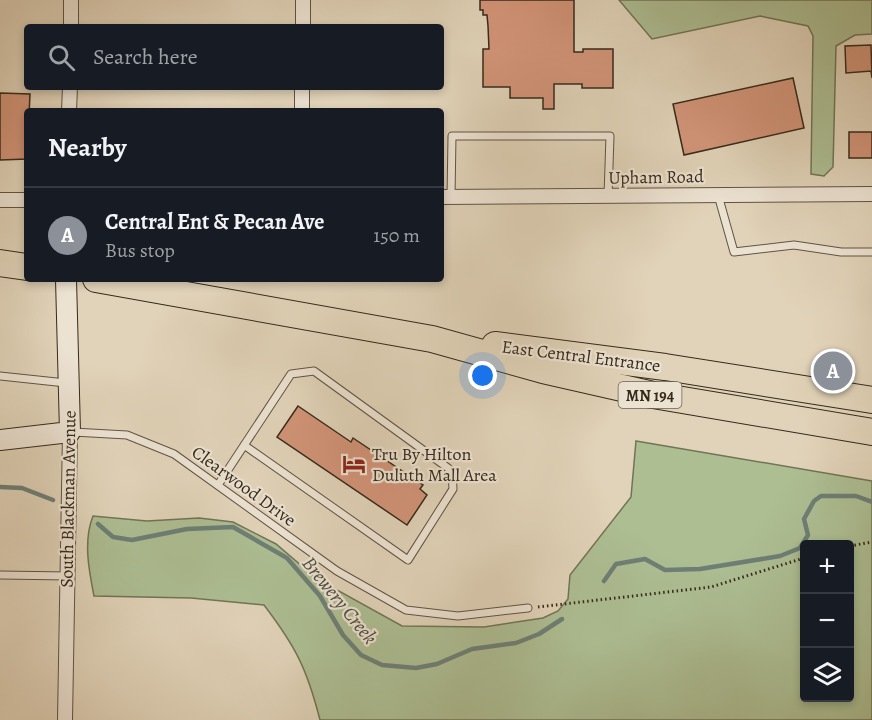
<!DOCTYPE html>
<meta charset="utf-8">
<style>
:root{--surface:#171b24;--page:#20242c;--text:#f1f3f6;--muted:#9ea1a6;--line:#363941;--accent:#8c9099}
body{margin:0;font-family:Alegreya,serif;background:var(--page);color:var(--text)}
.controls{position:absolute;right:18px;bottom:18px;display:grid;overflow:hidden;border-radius:6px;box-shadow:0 3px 9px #0003}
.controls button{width:54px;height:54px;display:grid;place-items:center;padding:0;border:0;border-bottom:2px solid var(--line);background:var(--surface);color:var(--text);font:30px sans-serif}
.you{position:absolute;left:483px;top:376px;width:21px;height:21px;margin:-15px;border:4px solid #fff;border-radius:50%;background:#1a73e8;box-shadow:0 0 0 9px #1a73e833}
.badge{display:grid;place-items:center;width:39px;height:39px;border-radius:50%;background:var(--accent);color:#fff;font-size:20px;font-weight:700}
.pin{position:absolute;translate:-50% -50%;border:3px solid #fff;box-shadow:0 2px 6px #0006}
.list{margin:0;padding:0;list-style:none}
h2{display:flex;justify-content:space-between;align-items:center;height:78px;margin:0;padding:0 24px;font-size:26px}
h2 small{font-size:20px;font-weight:400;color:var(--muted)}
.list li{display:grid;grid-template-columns:39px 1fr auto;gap:18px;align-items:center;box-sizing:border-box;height:96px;padding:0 24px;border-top:2px solid var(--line)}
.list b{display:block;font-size:22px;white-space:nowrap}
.list p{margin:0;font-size:20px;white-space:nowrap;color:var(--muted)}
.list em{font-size:20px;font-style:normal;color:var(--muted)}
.icon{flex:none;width:33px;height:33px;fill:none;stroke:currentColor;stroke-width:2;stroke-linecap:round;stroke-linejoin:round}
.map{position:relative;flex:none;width:872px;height:720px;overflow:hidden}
.search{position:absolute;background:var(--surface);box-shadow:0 3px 9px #0003;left:24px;top:24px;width:420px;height:66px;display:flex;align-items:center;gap:15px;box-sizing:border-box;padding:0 21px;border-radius:6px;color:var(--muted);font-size:22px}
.panel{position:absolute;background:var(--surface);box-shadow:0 3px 9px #0003;left:24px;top:108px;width:420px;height:174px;border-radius:6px}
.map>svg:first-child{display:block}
</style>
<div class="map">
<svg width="872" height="720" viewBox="0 0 872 720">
<rect width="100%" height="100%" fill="#e1d3b9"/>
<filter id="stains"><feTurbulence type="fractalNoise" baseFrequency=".00333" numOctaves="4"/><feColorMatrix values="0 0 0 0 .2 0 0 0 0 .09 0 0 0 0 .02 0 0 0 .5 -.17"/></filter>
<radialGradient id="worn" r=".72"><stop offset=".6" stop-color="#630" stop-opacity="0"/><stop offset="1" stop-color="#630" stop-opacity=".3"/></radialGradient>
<g fill="#adbe93" stroke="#717457" stroke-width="1.5" fill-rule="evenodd">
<polygon points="619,0 872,0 872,34 855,35 836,46 833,167 824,176 811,174 813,36 808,26 760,16 652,39"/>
<path d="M636,441L872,481V720H320C307,669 296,647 264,605L191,598L94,596C89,571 83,541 93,516L147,521L199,518L233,522L276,544L317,579L402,626L484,627L543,618L558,611L568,599L570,575L631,497ZM804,544H850V698H804Z"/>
</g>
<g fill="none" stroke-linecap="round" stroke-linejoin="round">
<g stroke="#6e7f76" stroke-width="4.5">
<polyline points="0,487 22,488 53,500"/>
<polyline points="98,524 113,537 132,540 187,529 233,527 287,558 320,596 343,635 361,655 382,665 416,668 437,664 472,649 516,643 539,634 562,619"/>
<polyline points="604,581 616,564 645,559 665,570 700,569 780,556 800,548 808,535 804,519 814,501 821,496 856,496 872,502"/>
</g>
</g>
<g fill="#d29478" stroke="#352a1b" stroke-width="1.5">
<polygon points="480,0 574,0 574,52 583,52 583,49 613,49 613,88 582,88 582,84 554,84 554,109 543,109 543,98 510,98 510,87 483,87 483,49 489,49 488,26 487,15 483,15 483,10 480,10"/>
<polygon points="871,45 872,78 871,71 846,73 845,46"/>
<polygon points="793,78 804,128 684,155 673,104"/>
<polygon points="0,93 30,94 27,159 0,160"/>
<rect x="849" y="132" width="23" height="26"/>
<polygon points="298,406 351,442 353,438 423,485 420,489 427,495 407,525 277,437"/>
</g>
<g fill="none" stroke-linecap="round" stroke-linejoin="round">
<g stroke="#605442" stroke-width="9">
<g id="lane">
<polyline points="718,195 734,252 794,245 841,252 872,252"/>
<polyline points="451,197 452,136 610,136 608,196"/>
<polyline points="0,376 66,383"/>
<polyline points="73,432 127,435 174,454 337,571 406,610 458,616 528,608"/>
<polyline points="218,485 291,374 314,371 448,468 452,473 453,489 408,560 244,445"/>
<polyline points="0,575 68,576"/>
</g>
</g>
<g stroke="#605442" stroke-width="16">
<g id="street">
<polyline points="71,27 71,0"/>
<polyline points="303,27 303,0"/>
<polyline points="69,111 70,87"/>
<polyline points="302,111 302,87"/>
<polyline points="441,197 872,194"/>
<polyline points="0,200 27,200"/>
<polyline points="65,720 70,432"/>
</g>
</g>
<g stroke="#352a1b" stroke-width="22">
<polyline id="secondary" points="0,440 70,432 66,279"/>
</g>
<g stroke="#352a1b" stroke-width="28">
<g id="highway">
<polyline points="0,263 27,267"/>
<polyline points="96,279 432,339 543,370 653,395 872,432"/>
<polyline points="495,345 665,367 872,400"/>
</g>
</g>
<g stroke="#352a1b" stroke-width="3" stroke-dasharray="1.5 3" stroke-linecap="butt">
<polyline points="850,546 872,542"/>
<polyline points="538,607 711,587 804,558"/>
</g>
<use href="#lane" stroke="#ece2d2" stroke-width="7"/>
<use href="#street" stroke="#ece2d2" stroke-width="14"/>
<use href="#secondary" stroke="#ece2d2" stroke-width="20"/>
<use href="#highway" stroke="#e1d3b9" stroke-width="26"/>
</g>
<defs>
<g id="hotel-bare" transform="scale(1.8)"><path d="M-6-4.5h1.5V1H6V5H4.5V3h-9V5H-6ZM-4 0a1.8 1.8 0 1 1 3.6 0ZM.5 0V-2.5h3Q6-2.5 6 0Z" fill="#8f2418" stroke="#ece2d2" stroke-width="2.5" paint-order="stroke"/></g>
</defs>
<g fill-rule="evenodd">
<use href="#hotel-bare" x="354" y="464"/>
</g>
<g text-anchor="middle" stroke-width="4.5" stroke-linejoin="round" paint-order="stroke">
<rect fill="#ece2d2" stroke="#6c6152" stroke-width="1.5" x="618.5" y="382" width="63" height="26" rx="4.5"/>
<g font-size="16" font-weight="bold" fill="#352a1b">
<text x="650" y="401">MN 194</text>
</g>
<g font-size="18" fill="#352a1b" stroke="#ece2d2">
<text transform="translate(656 177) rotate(-1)" y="6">Upham Road</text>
<text transform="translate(581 356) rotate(7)" y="6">East Central Entrance</text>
<text transform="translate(244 486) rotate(36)" y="6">Clearwood Drive</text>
<text transform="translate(68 499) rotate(-89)" y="6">South Blackman Avenue</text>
</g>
<g font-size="18" fill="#352a1b" stroke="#ece2d2" text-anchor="start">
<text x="372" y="460">Tru By Hilton<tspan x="372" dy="21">Duluth Mall Area</tspan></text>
</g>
<g font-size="20" font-style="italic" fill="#4d4d41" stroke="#ece2d2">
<text transform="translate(340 600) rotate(51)" y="7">Brewery Creek</text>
</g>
</g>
<rect width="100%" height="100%" filter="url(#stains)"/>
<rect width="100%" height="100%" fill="url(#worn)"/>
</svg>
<div class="controls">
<button>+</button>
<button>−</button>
<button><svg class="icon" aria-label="layers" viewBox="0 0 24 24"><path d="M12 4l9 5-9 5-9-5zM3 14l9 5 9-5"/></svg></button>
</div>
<div class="you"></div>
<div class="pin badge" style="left:833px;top:371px">A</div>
<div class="search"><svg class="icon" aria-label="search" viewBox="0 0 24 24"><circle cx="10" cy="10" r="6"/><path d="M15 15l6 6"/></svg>Search here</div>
<section class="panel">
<h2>Nearby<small></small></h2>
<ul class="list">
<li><span class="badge">A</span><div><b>Central Ent &amp; Pecan Ave</b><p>Bus stop</p></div><em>150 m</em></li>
</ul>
</section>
</div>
